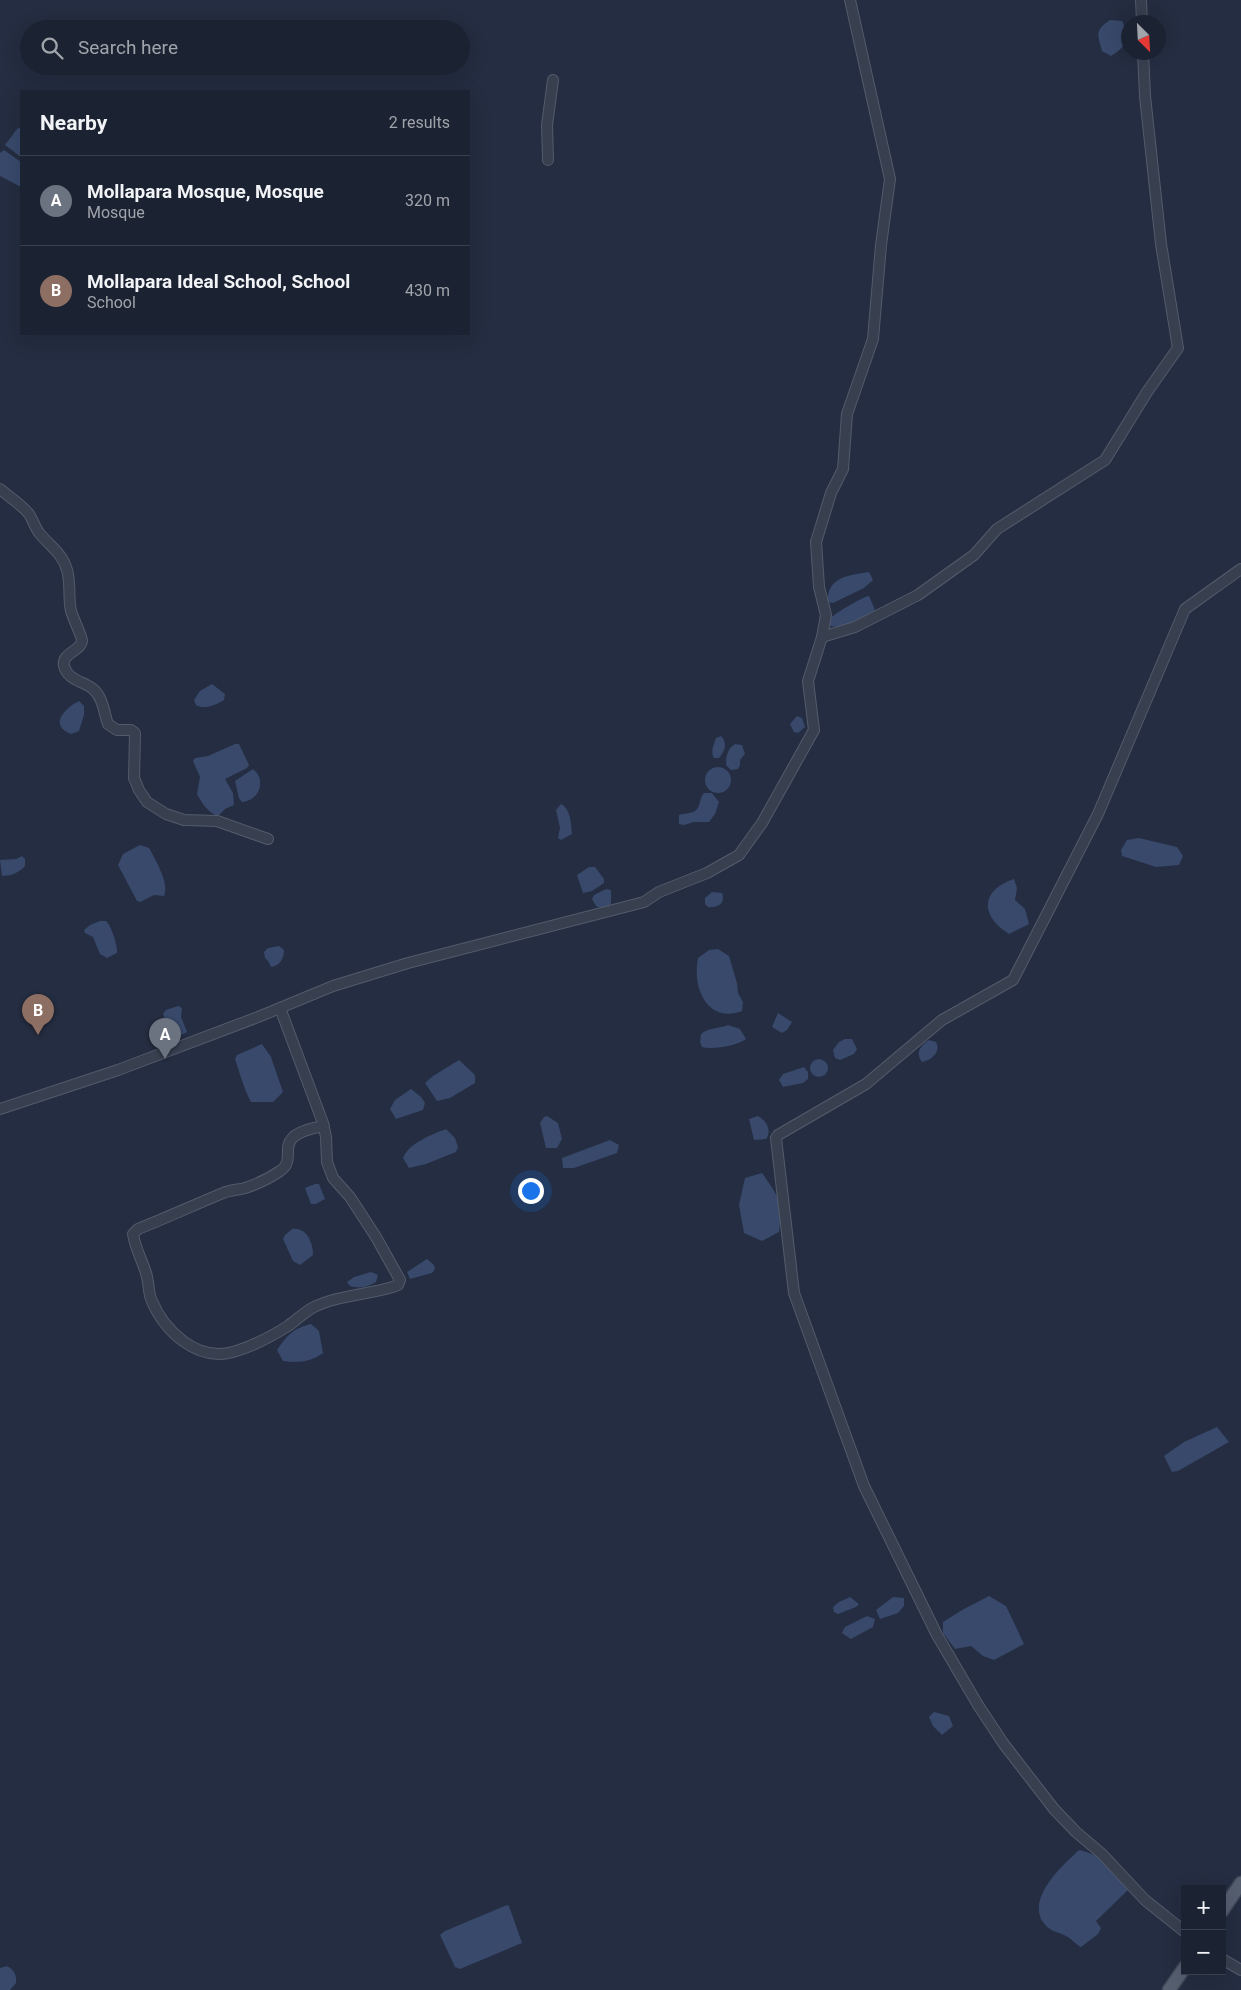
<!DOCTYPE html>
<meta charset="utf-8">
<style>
:root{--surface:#1b2231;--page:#242a39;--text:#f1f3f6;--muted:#a0a4ab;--line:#393f4d;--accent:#8c9099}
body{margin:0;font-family:Roboto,sans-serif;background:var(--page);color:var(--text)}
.controls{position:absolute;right:15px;bottom:15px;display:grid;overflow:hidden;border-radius:0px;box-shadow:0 5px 20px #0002}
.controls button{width:45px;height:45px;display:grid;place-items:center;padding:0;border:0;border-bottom:1px solid var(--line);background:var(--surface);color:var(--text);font:25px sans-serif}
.compass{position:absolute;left:1121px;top:15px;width:45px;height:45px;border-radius:50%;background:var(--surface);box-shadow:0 5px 20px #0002;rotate:156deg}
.you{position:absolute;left:530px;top:1190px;width:18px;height:18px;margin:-12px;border:4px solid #fff;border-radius:50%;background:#1a73e8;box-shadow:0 0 0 8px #1a73e833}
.badge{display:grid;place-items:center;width:32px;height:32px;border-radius:50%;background:var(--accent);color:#fff;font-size:16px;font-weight:700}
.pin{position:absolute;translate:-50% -41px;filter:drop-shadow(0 1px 2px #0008)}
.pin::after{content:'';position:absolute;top:26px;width:18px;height:15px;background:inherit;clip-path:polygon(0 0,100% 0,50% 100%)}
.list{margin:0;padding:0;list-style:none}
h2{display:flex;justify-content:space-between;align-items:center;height:65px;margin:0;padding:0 20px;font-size:21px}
h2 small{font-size:16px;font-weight:400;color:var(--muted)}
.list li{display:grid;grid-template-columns:32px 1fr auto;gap:15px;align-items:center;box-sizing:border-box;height:90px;padding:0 20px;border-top:1px solid var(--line)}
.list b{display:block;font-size:19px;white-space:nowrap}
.list p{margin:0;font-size:16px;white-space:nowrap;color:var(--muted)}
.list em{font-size:16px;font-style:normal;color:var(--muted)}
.icon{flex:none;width:28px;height:28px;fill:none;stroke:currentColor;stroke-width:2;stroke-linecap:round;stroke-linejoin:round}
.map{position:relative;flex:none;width:1241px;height:1990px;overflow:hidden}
.search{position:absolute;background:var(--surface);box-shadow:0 5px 20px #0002;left:20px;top:20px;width:450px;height:55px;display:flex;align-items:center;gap:12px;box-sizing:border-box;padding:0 18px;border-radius:28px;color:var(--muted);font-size:19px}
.panel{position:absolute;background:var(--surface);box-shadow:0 5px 20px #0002;left:20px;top:90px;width:450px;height:245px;border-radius:0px}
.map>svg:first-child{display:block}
</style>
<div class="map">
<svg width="1241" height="1990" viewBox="0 0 1241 1990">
<rect width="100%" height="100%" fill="#242d41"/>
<g fill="#38496b">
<path d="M1110,20L1122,21C1130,37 1127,47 1111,56L1102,51C1098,34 1094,31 1110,20Z"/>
<polygon points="21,127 21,157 5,145 17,129"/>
<polygon points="4,150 21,162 21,187 0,176 0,153"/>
<path d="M869,572L873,580L864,588L833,603L828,602C826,577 850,575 869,572Z"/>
<path d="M869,596L875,610C863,620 846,629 830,626V618C836,613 862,597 869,596Z"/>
<path d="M212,684L225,694L224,700C217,705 203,710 196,705L194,700L200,691Z"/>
<path d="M79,701L84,706V715L79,731L71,734C48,725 65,708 79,701Z"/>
<polygon points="797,716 802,718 805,727 798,733 794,732 790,724"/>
<path d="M721,736C728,743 725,751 719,758H714C710,752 714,744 716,738Z"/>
<path d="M235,744H239L249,765L247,768L225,779L233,793L234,805L225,809L218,816C209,814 201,802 197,794L200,777L193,761L195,758L208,756Z"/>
<path d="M735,744L742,745L745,754L740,760V765L738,769L731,770L726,765C726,757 727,749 735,744Z"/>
<circle cx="718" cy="780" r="13"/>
<path d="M253,769C267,780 259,801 242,802L239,798L235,781Z"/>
<path d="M704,793H712L719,802L715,814L709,822H694L684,825L679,824V815C684,813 691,814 695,811C701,807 699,798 704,793Z"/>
<path d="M561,804C571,809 571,824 572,834L561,840L558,838L560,828L556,810Z"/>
<polygon points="1139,838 1177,847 1183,856 1179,865 1156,867 1122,856 1121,850 1127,840"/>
<path d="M140,845L149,848C155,859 170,884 164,896L154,895L140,902L137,901L118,865L123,854Z"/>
<path d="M22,856L25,859V866C19,873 10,876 2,876L0,860L16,859Z"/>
<polygon points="589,867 595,867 604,879 604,883 592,891 583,893 577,875"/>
<path d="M1014,879L1017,888L1015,900L1025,909L1029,924L1009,934C980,916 980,890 1014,879Z"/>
<polygon points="606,889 611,890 611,904 603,909 596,906 592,899 594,895"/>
<path d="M712,892L722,893C726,904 717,908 708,907L705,904V898Z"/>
<path d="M100,921H106C111,925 118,946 117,953L107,958L100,954L93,937L85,933L84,930L90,925Z"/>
<path d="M279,946L284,950C284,958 280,966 271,967L268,961L265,958L264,952L268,948Z"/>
<path d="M718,949L729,956L737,983L738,993L743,1002L742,1011C706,1024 692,986 698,958L709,950Z"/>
<polygon points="178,1006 182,1008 181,1017 187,1032 176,1038 172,1035 163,1014 166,1010"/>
<polygon points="778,1013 792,1022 787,1030 782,1033 772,1027"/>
<path d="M728,1025L740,1029L746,1039C736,1046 714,1050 702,1047L700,1042L701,1034C709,1027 719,1029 728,1025Z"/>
<polygon points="845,1039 852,1039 857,1049 854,1054 840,1060 835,1058 833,1050 839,1042"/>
<path d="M929,1040L936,1042C941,1052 932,1060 922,1062C915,1053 920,1046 929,1040Z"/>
<path d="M262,1044L271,1057L283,1092L273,1102H251C244,1089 240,1074 235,1059L237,1055Z"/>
<circle cx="819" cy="1068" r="9"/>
<polygon points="459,1060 475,1075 475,1083 450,1098 437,1101 425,1083 433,1076"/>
<polygon points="804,1067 808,1072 808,1079 803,1083 783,1087 779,1080 783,1074"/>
<polygon points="411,1089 421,1097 425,1103 423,1110 396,1119 390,1109 395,1100"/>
<polygon points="547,1116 558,1123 562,1139 557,1148 546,1148 540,1123 544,1117"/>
<path d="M758,1116C767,1121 772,1131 766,1139L754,1140L749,1119Z"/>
<path d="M446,1129L455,1138L458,1147L456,1152L426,1164L409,1168L403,1158C409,1143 431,1135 446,1129Z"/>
<polygon points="610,1140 619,1145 617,1153 574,1168 563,1168 562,1158"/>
<path d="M762,1173C779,1197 783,1202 779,1232L762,1241L744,1233L739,1205L745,1178Z"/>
<polygon points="315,1184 319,1184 325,1199 316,1204 311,1204 305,1188"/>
<path d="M292,1229C307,1227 313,1243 313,1255L300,1265L293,1261L283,1239L285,1235Z"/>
<polygon points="427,1259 434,1265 435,1269 432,1273 410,1279 407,1272"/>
<path d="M371,1272L378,1275L376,1282C367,1287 361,1289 350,1286L347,1282L354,1277Z"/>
<path d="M311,1324L319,1331L323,1353C310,1362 299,1363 283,1361L277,1350C287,1335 294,1328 311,1324Z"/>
<polygon points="1217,1427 1229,1442 1178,1471 1172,1472 1164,1456 1184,1442"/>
<polygon points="989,1596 1006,1606 1024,1644 994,1660 983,1656 971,1646 955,1649 943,1633 943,1622 962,1610"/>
<polygon points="850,1597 859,1604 856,1607 838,1614 834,1612 833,1607 839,1602"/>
<polygon points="893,1597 904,1598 904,1606 898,1613 880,1619 876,1610"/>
<polygon points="867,1616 875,1619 873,1627 851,1639 842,1633 845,1627"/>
<polygon points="934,1712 949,1716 953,1726 942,1735 933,1726 929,1717"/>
<path d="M1079,1850C1102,1854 1115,1872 1129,1889L1096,1921L1101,1928L1098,1934L1081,1947C1075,1944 1071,1938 1066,1936C1056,1931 1050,1932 1043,1922C1027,1897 1063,1865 1079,1850Z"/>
<polygon points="507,1905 509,1906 522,1943 460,1969 455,1967 440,1935 445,1931"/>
<path d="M7,1966C14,1970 17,1975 16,1983L10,1990H0V1968Z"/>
</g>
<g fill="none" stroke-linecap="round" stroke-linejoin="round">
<g stroke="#535b6b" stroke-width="12">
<g id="minor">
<polyline points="1141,0 1142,22"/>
<polyline points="548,160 547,125 553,80"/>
<path d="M0,489C9,497 21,504 29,514C33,520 35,528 40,534C50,546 63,554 67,570C71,583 68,598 71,611C73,618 82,637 82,640C82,651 61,653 64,666C68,681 84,681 93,689C103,697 104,713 108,724L117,730H131L135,733L134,778L139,790L147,802L166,814L184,820L217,821L268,839"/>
<polyline points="822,637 826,615 819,587 816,542 831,493 843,469 847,414 873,339 881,245 890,179 850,0"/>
<path d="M280,1008L323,1123L326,1137L327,1162L333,1178L350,1197L376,1237L400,1280L398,1285L393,1287C366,1295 338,1295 312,1308C304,1313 296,1320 288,1326C272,1336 251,1347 233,1352C197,1362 164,1331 151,1299C148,1291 149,1282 146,1273C142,1260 135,1248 133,1234L138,1229C166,1218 194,1205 223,1193C230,1190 238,1190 245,1188C257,1184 270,1178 280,1171C301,1157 266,1136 324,1126"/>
<polyline points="0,1109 118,1070 258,1017 333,986 408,963 644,902 659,892 707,873 739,855 762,823 814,730 808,681 822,637 855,627 918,595 974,555 997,529 1105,460 1147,392 1178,348 1161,244 1145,96 1143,52"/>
<polyline points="1185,1932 1145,1900 1102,1854 1076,1832 1054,1809 1003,1743 978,1705 937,1635 864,1486 794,1293 776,1138 778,1135 866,1084 942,1020 1013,980 1098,814 1185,609 1241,569"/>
<polyline points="1222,1959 1241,1970"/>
</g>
</g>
<g stroke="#414959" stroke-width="15">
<g id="major">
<polyline points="1222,1911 1241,1883"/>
<polyline points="1169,1990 1185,1967"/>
</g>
</g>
<use href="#minor" stroke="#384050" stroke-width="10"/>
<use href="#major" stroke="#565f70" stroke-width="12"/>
</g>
</svg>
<div class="controls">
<button>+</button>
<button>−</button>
</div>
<svg class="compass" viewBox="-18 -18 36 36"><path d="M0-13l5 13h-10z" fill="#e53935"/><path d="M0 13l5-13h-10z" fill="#a0a4ab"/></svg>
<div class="you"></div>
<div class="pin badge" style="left:165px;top:1059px;background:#6b7280">A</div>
<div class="pin badge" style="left:38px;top:1035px;background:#8d6e63">B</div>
<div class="search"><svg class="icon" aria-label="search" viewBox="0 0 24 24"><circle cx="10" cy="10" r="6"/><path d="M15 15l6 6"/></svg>Search here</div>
<section class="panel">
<h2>Nearby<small>2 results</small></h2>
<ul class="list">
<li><span class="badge" style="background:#6b7280">A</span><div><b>Mollapara Mosque, Mosque</b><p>Mosque</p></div><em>320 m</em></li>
<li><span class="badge" style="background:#8d6e63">B</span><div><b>Mollapara Ideal School, School</b><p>School</p></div><em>430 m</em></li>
</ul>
</section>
</div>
